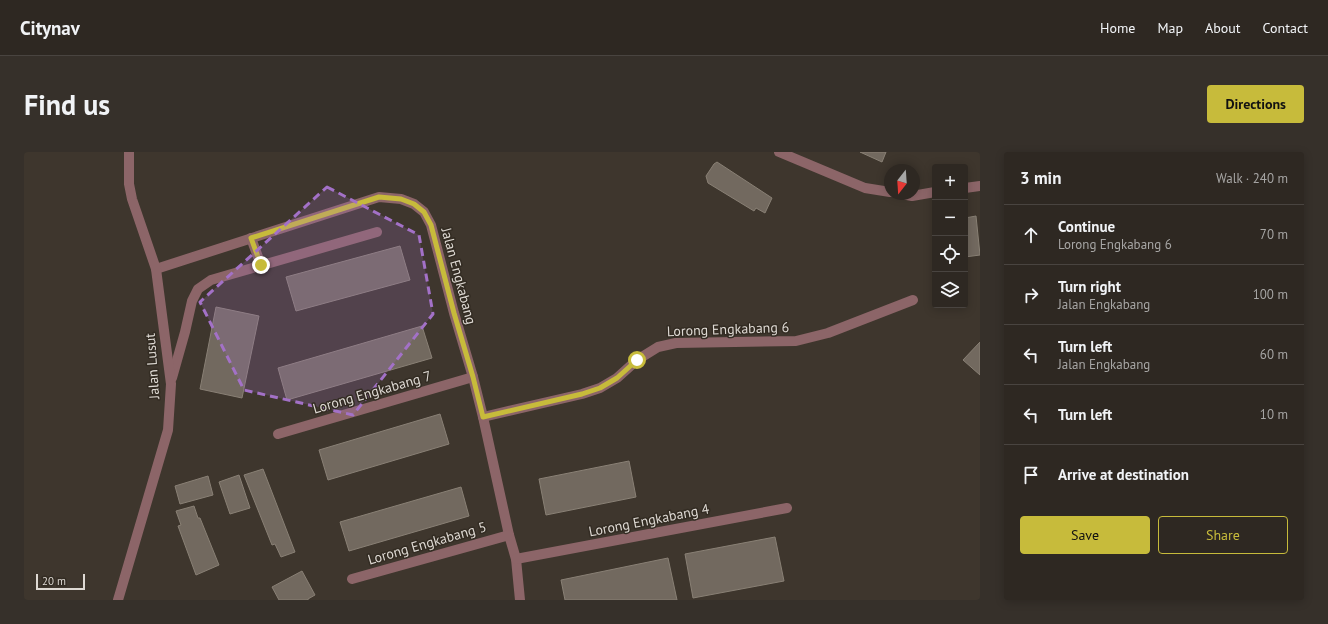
<!DOCTYPE html>
<meta charset="utf-8">
<style>
:root{--surface:#2e2822;--page:#36302a;--text:#f1f3f6;--muted:#a7a6a5;--line:#494440;--accent:#c7bb3b}
body{margin:0;font-family:"PT Sans",sans-serif;background:var(--page);color:var(--text)}
.controls{position:absolute;right:12px;top:12px;display:grid;overflow:hidden;border-radius:4px;box-shadow:0 2px 10px #0003}
.controls button{width:36px;height:36px;display:grid;place-items:center;padding:0;border:0;border-bottom:1px solid var(--line);background:var(--surface);color:var(--text);font:20px sans-serif}
.compass{position:absolute;left:860px;top:12px;width:36px;height:36px;border-radius:50%;background:var(--surface);box-shadow:0 2px 10px #0003;rotate:197deg}
.scale{position:absolute;left:12px;bottom:10px;width:49px;box-sizing:border-box;padding-left:4px;border:2px solid #ded9d3;border-top:0;font-size:11px;line-height:14px;white-space:nowrap;color:#ded9d3;-webkit-text-stroke:3px #332c23;paint-order:stroke}
.stop{position:absolute;width:12px;height:12px;margin:-9px;border:3px solid #c7bb3b;border-radius:50%;background:#fff}
.stop.end{background:#c7bb3b;border-color:#fff;box-shadow:0 1px 4px #0008}
.list{margin:0;padding:0;list-style:none}
h2{display:flex;justify-content:space-between;align-items:center;height:52px;margin:0;padding:0 16px;font-size:17px}
h2 small{font-size:13px;font-weight:400;color:var(--muted)}
.list li{display:grid;grid-template-columns:26px 1fr auto;gap:12px;align-items:center;box-sizing:border-box;height:60px;padding:0 16px;border-top:1px solid var(--line)}
.list b{display:block;font-size:15px;white-space:nowrap}
.list p{margin:0;font-size:13px;white-space:nowrap;color:var(--muted)}
.list em{font-size:13px;font-style:normal;color:var(--muted)}
.actions{display:flex;gap:8px;padding:12px 16px}
.actions a{flex:1;padding:9px 0;border:1px solid var(--accent);border-radius:4px;text-align:center;font-size:14px;color:var(--accent)}
.actions .main{background:var(--accent);color:#111}
.icon{flex:none;width:22px;height:22px;fill:none;stroke:currentColor;stroke-width:2;stroke-linecap:round;stroke-linejoin:round}
.map{position:relative;flex:none;width:956px;height:448px;overflow:hidden;border-radius:4px}
header{display:flex;align-items:center;gap:24px;box-sizing:border-box;height:56px;padding:0 20px;background:var(--surface);border-bottom:1px solid var(--line)}
header strong{font-size:19px}
nav{display:flex;gap:22px;margin-inline-start:auto;font-size:14px}
.intro{display:flex;align-items:center;justify-content:space-between;box-sizing:border-box;height:96px;padding:0 24px}
h1{margin:0;font-size:28px}
.button{padding:10px 18px;border-radius:4px;background:var(--accent);color:#111;font-size:14px;font-weight:700}
main{display:flex;gap:24px;padding:0 24px}
aside{flex:1;background:var(--surface);border-radius:4px;box-shadow:0 2px 10px #0003}
.map>svg:first-child{display:block}
</style>
<header>
<strong>Citynav</strong>
<nav><a>Home</a><a>Map</a><a>About</a><a>Contact</a></nav>
</header>
<div class="intro"><h1>Find us</h1><a class="button">Directions</a></div>
<main>
<div class="map">
<svg width="956" height="448" viewBox="0 0 956 448">
<rect width="100%" height="100%" fill="#3e362d"/>
<g fill="#72695f" stroke="#898075">
<polygon points="836,0 862,0 858,10"/>
<polygon points="693,10 748,46 741,61 732,56 730,59 684,31 682,24 690,12"/>
<polygon points="952,64 956,103 941,105 941,66"/>
<polygon points="376,94 386,128 272,159 262,125"/>
<polygon points="192,155 235,164 218,246 176,237"/>
<polygon points="398,174 408,206 263,248 254,216"/>
<polygon points="956,190 956,223 939,208"/>
<polygon points="416,262 425,292 304,328 295,298"/>
<polygon points="605,309 612,345 522,363 515,327"/>
<polygon points="239,317 271,400 257,405 251,392 248,393 220,323"/>
<polygon points="215,323 226,356 206,362 195,330"/>
<polygon points="184,324 189,343 156,352 151,334"/>
<polygon points="437,335 445,364 325,399 316,370"/>
<polygon points="170,354 174,366 176,366 195,413 172,423 154,374 157,373 152,359"/>
<polygon points="751,385 760,429 669,446 661,402"/>
<polygon points="644,406 653,448 541,448 537,428"/>
<polygon points="278,419 291,443 284,447 284,448 255,448 248,435"/>
</g>
<g fill="none" stroke-linecap="round" stroke-linejoin="round">
<g stroke="#8c6568" stroke-width="10">
<polyline points="755,0 841,36 866,40"/>
<polyline points="941,36 956,34"/>
<polyline points="878,42 888,44 911,40"/>
<polyline points="227,86 237,113"/>
<polyline points="132,117 355,45 377,47 390,52 400,60 407,73 430,161 449,225 459,265 485,383 492,407 496,448"/>
<polyline points="148,226 161,180 168,149 174,137 187,128 353,80"/>
<polyline points="459,265 558,242 576,236 593,226 613,208 634,195 652,191 772,189 804,181 889,148"/>
<polyline points="254,282 449,225"/>
<polyline points="492,407 763,356"/>
<polyline points="328,427 485,383"/>
<polyline points="94,448 144,278 147,232 132,117 108,47 105,32 105,0"/>
</g>
</g>
<g fill="none" stroke-linecap="round" stroke-linejoin="round">
<polyline stroke="#c7bb3b" stroke-width="5" points="237,113 227,86 355,45 377,47 390,52 400,60 407,73 430,161 449,225 459,265 558,242 576,236 593,226 613,208"/>
</g>
<path fill="#a371c7" fill-opacity="0.2" stroke="#a371c7" stroke-width="3" stroke-dasharray="8 5" stroke-linejoin="round" d="M303,35L395,83L409,162L329,263L220,238L176,150Z"/>
<g text-anchor="middle" stroke-width="3" stroke-linejoin="round" paint-order="stroke">
<g font-size="14" fill="#ded9d3" stroke="#332c23">
<text transform="translate(435 124) rotate(75)" y="5">Jalan Engkabang</text>
<text transform="translate(704 177) rotate(-2)" y="5">Lorong Engkabang 6</text>
<text transform="translate(128 214) rotate(-94)" y="5">Jalan Lusut</text>
<text transform="translate(348 240) rotate(-16)" y="5">Lorong Engkabang 7</text>
<text transform="translate(625 368) rotate(-11)" y="5">Lorong Engkabang 4</text>
<text transform="translate(403 391) rotate(-16)" y="5">Lorong Engkabang 5</text>
</g>
</g>
</svg>
<div class="controls">
<button>+</button>
<button>−</button>
<button><svg class="icon" aria-label="locate" viewBox="0 0 24 24"><circle cx="12" cy="12" r="6"/><path d="M12 2v4M12 18v4M2 12h4M18 12h4"/></svg></button>
<button><svg class="icon" aria-label="layers" viewBox="0 0 24 24"><path d="M12 4l9 5-9 5-9-5zM3 14l9 5 9-5"/></svg></button>
</div>
<svg class="compass" viewBox="-18 -18 36 36"><path d="M0-13l5 13h-10z" fill="#e53935"/><path d="M0 13l5-13h-10z" fill="#a7a6a5"/></svg>
<div class="scale">20 m</div>
<div class="stop" style="left:613px;top:208px"></div>
<div class="stop end" style="left:237px;top:113px"></div>
</div>
<aside>
<h2>3 min<small>Walk · 240 m</small></h2>
<ul class="list">
<li><svg class="icon" aria-label="ahead" viewBox="0 0 24 24"><path d="M12 20V5M6 11l6-6 6 6"/></svg><div><b>Continue</b><p>Lorong Engkabang 6</p></div><em>70 m</em></li>
<li><svg class="icon" aria-label="right" viewBox="0 0 24 24"><path d="M7 20v-9h11M14 6l5 5-5 5"/></svg><div><b>Turn right</b><p>Jalan Engkabang</p></div><em>100 m</em></li>
<li><svg class="icon" aria-label="left" viewBox="0 0 24 24"><path d="M17 20v-9H6M10 6l-5 5 5 5"/></svg><div><b>Turn left</b><p>Jalan Engkabang</p></div><em>60 m</em></li>
<li><svg class="icon" aria-label="left" viewBox="0 0 24 24"><path d="M17 20v-9H6M10 6l-5 5 5 5"/></svg><div><b>Turn left</b></div><em>10 m</em></li>
<li><svg class="icon" aria-label="arrive" viewBox="0 0 24 24"><path d="M6 21V4h12l-3 4 3 4H6"/></svg><div><b>Arrive at destination</b></div></li>
</ul>
<div class="actions"><a class="main">Save</a><a>Share</a></div>
</aside>
</main>
